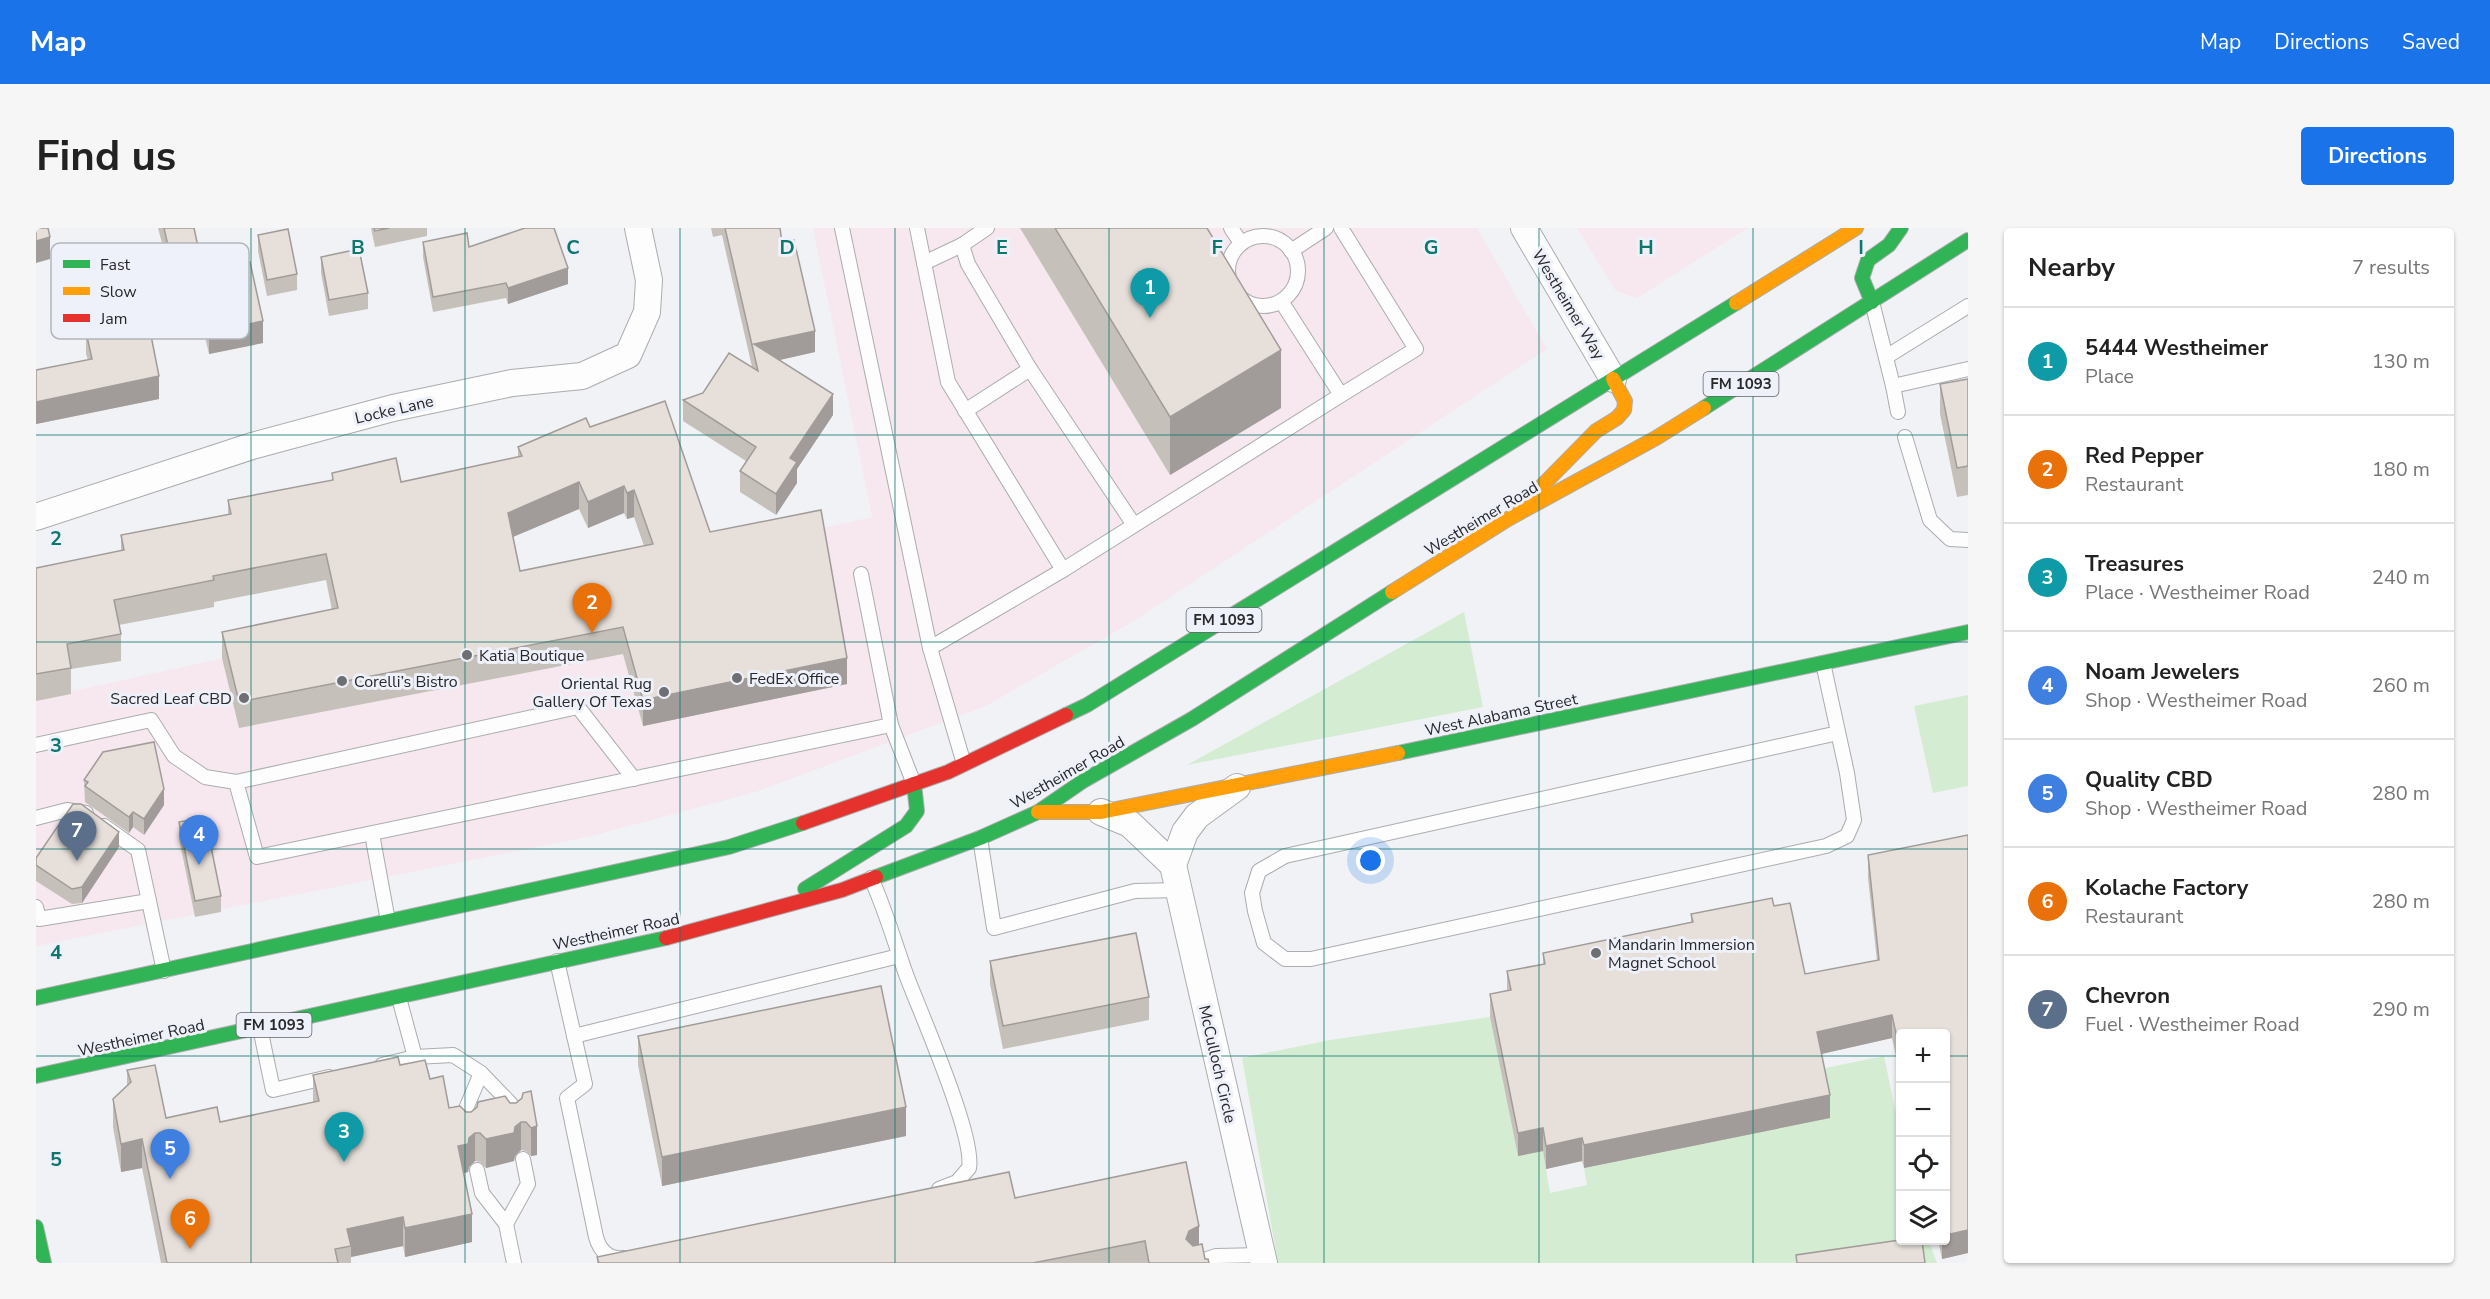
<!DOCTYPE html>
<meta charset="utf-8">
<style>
:root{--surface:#fff;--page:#f6f6f6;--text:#222;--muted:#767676;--line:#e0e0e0;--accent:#1a73e8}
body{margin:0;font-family:"Nunito Sans",sans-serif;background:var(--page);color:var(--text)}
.controls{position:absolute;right:18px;bottom:18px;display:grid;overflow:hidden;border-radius:6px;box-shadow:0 2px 4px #0004}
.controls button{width:54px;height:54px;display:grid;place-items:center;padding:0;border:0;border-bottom:2px solid var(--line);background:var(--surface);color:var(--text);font:30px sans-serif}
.you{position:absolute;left:1335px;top:633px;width:21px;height:21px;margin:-15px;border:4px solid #fff;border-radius:50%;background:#1a73e8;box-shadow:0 0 0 9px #1a73e833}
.badge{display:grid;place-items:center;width:39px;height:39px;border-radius:50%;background:var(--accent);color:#fff;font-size:20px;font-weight:700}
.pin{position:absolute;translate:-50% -50px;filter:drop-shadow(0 2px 3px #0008)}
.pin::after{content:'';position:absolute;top:32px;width:21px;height:18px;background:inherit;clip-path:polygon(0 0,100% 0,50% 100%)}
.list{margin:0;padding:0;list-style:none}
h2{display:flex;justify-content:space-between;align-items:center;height:78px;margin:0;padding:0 24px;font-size:26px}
h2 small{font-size:20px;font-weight:400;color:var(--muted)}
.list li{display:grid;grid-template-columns:39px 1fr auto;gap:18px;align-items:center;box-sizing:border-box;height:108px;padding:0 24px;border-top:2px solid var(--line)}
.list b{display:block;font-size:22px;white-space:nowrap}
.list p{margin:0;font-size:20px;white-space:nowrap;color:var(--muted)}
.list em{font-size:20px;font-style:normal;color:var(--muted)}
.icon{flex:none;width:33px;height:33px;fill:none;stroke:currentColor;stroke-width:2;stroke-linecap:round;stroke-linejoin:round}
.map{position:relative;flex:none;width:1932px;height:1035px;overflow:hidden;border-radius:6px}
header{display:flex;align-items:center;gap:36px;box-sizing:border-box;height:84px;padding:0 30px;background:var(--accent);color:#fff}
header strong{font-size:28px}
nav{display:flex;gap:33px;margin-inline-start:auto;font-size:21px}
.intro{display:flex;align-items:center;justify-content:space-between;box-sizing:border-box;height:144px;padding:0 36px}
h1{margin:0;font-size:42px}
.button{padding:15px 27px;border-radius:6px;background:var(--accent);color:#fff;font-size:21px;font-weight:700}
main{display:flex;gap:36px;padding:0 36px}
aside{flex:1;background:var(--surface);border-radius:6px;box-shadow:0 2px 4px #0004}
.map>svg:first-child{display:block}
</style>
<header>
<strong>Map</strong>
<nav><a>Map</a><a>Directions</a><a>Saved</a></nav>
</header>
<div class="intro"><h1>Find us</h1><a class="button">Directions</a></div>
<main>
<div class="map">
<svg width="1932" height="1035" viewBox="0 0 1932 1035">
<rect width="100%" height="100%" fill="#f1f2f6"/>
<g fill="#f6e8ee">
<polygon points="777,0 1441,0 1511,121 1098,393 950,478 720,564 552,609 0,718 0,471 836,289"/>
<polygon points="1541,0 1712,0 1601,70 1580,63"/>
</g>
<g fill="#d4ecd2">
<polygon points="1428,384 1447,479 1151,537"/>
<polygon points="1932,467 1932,558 1897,565 1878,478"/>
<polygon points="1454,789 1482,927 1507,923 1514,965 1551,957 1548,940 1793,890 1784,841 1848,828 1864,905 1864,1012 1893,1013 1901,1035 1242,1035 1206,830 1294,812"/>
</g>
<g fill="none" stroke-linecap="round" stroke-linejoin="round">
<g stroke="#abacae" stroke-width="16">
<g id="lane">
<polyline points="806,0 894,420 928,536"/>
<polyline points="881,0 912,154 1027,342 1305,167 1245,73"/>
<polyline points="1195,0 1205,15"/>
<circle cx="1227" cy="43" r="35"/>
<polyline points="926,17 932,36 994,141 1098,297"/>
<polyline points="1255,23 1290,0"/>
<polyline points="888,35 926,17 951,0"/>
<polyline points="1836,74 1857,158 1932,141"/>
<polyline points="1850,129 1932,78"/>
<polyline points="1857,158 1862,184"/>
<polyline points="1305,167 1380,121 1305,0"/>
<polyline points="929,183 994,141"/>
<polyline points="1869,209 1894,292 1914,311 1932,312"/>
<polyline points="825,346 855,497 878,556"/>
<polyline points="894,420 1027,342"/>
<polyline points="1787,435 1811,545 1818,592 1811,608 1790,618 1275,731 1249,731 1228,715 1219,683 1216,665 1223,643 1249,628 1802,505"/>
<polyline points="0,517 115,492 138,528 169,549 200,554 542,479 598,551"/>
<polyline points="200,554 221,629 855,497"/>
<polyline points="0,590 31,582 50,585"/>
<polyline points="68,598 102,622 128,743"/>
<polyline points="336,606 352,693"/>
<polyline points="944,610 958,700 1099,663 1143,662"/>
<path d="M835,650C850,683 859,716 871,749C885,786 939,908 933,940L921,954L903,961"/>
<polyline points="0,679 3,691 113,673"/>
<path d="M521,733L549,856L531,870L560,1009C564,1023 573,1032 588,1030"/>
<polyline points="363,770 379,829 417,827 445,845 475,876 476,882"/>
<polyline points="224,800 237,862 293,849"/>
<polyline points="538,808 863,728"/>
<polyline points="346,837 379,829"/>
<polyline points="432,899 429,883 445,845"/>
<polyline points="441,942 446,965 470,996 478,1035"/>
<polyline points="470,996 492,956 487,931"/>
<polyline points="1159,1035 1180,1028 1226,1027"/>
</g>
</g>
<g stroke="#abacae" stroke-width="28">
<g id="street">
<polyline points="1488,0 1577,151"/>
<polyline points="0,289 216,218 357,180 476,155 546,148 592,127 611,84 613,52 602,0"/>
<polyline points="1201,559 1161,588 1149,604 1137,637 1228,1035"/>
<polyline points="1065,584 1094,596 1137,637"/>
</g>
</g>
<g stroke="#abacae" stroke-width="16">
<g id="fast">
<polyline points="1836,74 1826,50 1832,32 1853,17 1865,0"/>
<polyline points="1668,180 1932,12"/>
<polyline points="1030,487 1051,477 1700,75"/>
<polyline points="1362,525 1932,404"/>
<polyline points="840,649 944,610 1002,584 1047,553 1156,491 1356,364"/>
<polyline points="769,661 870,598 881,583 878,556"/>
<polyline points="0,770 693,619 767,595"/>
<polyline points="0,848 630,710"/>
<polyline points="0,999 8,1035"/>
</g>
</g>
<g stroke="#abacae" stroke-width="16">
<g id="slow">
<polyline points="1700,75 1820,0"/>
<polyline points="1499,265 1560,203 1581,190 1588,182 1589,173 1577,151"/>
<polyline points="1356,364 1472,291 1620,210 1668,180"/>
<polyline points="1002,584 1065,584 1362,525"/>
</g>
</g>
<g stroke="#abacae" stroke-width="16">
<g id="jam">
<polyline points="767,595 912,544 1030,487"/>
<polyline points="630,710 806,662 840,649"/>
</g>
</g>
<use href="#lane" stroke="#fdfdfe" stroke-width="14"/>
<use href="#street" stroke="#fdfdfe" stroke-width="26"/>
<use href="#fast" stroke="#30b455" stroke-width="14"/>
<use href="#slow" stroke="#ff9f0a" stroke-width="14"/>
<use href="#jam" stroke="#e5322d" stroke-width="14"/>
</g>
<g fill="#c6c0bb" fill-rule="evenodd">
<polygon points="122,0 158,0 163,23 181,41 227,115 173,126 164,88 113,98 123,171 0,196 0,142 52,132 50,126 50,104 67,101 67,81 88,77 82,50 82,28 127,19"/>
<polygon points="335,0 391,0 391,8 339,19"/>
<polygon points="675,0 744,0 746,15 779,124 743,132 797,187 761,241 761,255 740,287 704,264 704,243 710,233 647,193 647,172 667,165 716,139 686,7 677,9"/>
<polygon points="984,0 1171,0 1245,180 1134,247"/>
<polygon points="222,7 261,46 261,62 231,68 222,23"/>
<polygon points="387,14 433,19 532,56 472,76 470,70 397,84 387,29"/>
<polygon points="285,29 332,65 332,81 293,88 285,45"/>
<polygon points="1932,151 1932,267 1921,269 1904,186 1904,156"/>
<path d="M554,199L674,304L811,456L607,498L587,426L203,500L186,430V404L296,382L290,352L178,374V379L83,397L85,406V433L35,441V466L0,473V340L85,323V307L192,286V272L296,252V245L365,254L482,229V219ZM543,281L552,300L588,285L591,291L598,289L608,318L484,343L477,309Z"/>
<polygon points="48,552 128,577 108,607 97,599 93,605 49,574"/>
<polygon points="143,594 185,668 185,684 159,689 143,610"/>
<polygon points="1932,607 1932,1025 1906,1031 1902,1012 1910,1012 1864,806 1864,847 1856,810 1785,826 1794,890 1548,940 1546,933 1510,941 1507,923 1482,928 1454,789 1454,766 1471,762 1471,743 1507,736 1507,725 1655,694 1655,686 1738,678 1769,746 1841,733 1832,650 1832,627"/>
<polygon points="83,619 46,675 36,676 0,653 0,630"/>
<polygon points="954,733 1113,769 1113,792 967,821 954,756"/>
<polygon points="602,808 870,908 626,958 602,837"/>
<polygon points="364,837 394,851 413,880 430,884 435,884 474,875 480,875 495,863 501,927 495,928 490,923 485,922 479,928 478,933 450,940 444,934 439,933 433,939 432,944 427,945 436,1014 369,1029 367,1018 315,1029 315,1035 125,1035 106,940 85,944 77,899 77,871 91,858 91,842 130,890 184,894 277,875 277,847"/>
<polygon points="979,970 1163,1017 1169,1031 1173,1035 561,1035 561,1029"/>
</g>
<g fill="#a19c99">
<polygon points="14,9 14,31 0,35 0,13"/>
<polygon points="532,40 532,56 472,76 472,60"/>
<polygon points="227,93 227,115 173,126 173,104"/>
<polygon points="779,103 779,124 721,137 718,116"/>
<polygon points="1245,122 1245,180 1134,247 1134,189"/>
<polygon points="123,148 123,171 0,196 0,174"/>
<polygon points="797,166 797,187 761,241 761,255 740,287 740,266 754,230"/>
<polygon points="543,254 543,281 472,311 472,285"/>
<polygon points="588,258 588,285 552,300 552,274"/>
<polygon points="598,262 598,289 591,291 591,265"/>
<polygon points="811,430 811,456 607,498 607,472"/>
<polygon points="128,561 128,577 108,607 108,591"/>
<polygon points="97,584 97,599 93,605 93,589"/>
<polygon points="83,604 83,619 46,675 46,659"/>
<polygon points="1856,787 1856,810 1781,827 1781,804"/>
<polygon points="1794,867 1794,890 1548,940 1548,917"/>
<polygon points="870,879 870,908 626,958 626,929"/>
<polygon points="485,894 485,922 479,928 478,933 450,940 450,911 479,899"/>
<polygon points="501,898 501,927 495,928 495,900"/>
<polygon points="1507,900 1507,923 1482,928 1482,905"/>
<polygon points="439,905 439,933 433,939 432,944 422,947 422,918"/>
<polygon points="1546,910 1546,933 1510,941 1510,918"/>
<polygon points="106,911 106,940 85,944 85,916"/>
<polygon points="436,986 436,1014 369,1029 369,1000"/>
<polygon points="367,989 367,1018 315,1029 315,1018 311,1001"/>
<polygon points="1163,998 1163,1024 1150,1011 1153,1003"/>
<polygon points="1932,1002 1932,1025 1906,1031 1906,1012 1910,1012 1910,1007"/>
</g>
<g fill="#e6dfda" stroke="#a19c99" stroke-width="1.5" fill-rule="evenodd">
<polygon points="0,0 12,0 14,9 0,13"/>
<polygon points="128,0 158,0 163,23 176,20 181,41 214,34 227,93 173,104 164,66 109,77 123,148 0,174 0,142 56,131 50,104 71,100 67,81 92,76 82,28 132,18"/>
<polygon points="338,0 353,0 339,3"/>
<polygon points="489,0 518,0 532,40 472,60 470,55 397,69 387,14 431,5 433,19"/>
<polygon points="689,0 744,0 746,15 758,12 779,103 718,116 797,166 754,230 761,234 740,266 704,243 720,219 647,172 667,165 693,125 722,143"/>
<polygon points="1019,0 1171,0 1245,122 1134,189"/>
<polygon points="252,1 261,46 231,52 222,7"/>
<polygon points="323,21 332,65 293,72 285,29"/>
<polygon points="1932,151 1932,238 1921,240 1904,156"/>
<path d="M629,173L674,304L785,282L811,430L607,472L587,399L203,474L186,404L302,380L290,326L177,348L178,352L78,372L85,406L31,416L35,440L0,446V340L88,322L85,307L195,286L192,272L297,252L296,245L360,230L365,254L486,228L482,219L550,190L554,199ZM543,254L552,274L588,258L591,265L598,262L617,316L484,343L472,285Z"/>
<polygon points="118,514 128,561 108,591 97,584 93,589 49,558 52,554 48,552 67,524"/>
<polygon points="37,576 45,576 83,604 46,659 36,661 0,637 0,630"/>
<polygon points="169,589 185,668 159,673 143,594"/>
<polygon points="1932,607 1932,1002 1910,1007 1910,806 1864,806 1864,824 1856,787 1781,804 1794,867 1548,917 1546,910 1510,918 1507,900 1482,905 1454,766 1475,762 1471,743 1509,736 1507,725 1657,694 1655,686 1736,670 1738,678 1754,675 1769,746 1843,732 1832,627"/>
<polygon points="1100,705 1113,769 967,798 954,733"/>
<polygon points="845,758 870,879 626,929 602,808"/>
<polygon points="362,829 364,837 389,832 394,851 407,848 413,880 424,878 430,884 435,884 441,879 442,874 469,868 474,875 480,875 486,870 487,865 495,863 501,898 495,900 490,894 485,894 479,899 478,905 450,911 444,905 439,905 433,910 432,916 422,918 436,986 369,1000 367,989 311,1001 315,1018 299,1021 302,1035 131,1035 106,911 85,916 77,871 95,854 91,842 119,837 130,890 181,879 184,894 283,873 277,847"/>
<polygon points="1150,934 1163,998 1153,1003 1150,1011 1157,1018 1166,1016 1169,1031 1172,1031 1173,1035 1113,1035 1109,1013 997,1035 563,1035 561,1029 973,944 979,970"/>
<polygon points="1864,1012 1886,1012 1889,1035 1761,1035 1760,1027"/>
</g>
<path fill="none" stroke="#0f766e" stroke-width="1.5" stroke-opacity="0.55" d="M215,0V1035M429,0V1035M644,0V1035M859,0V1035M1073,0V1035M1288,0V1035M1503,0V1035M1717,0V1035M0,207H1932M0,414H1932M0,621H1932M0,828H1864M1910,828H1932"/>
<g fill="#6e6f72" stroke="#eef1f9" stroke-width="2">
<circle cx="431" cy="427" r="6"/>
<circle cx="701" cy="450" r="6"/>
<circle cx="306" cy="453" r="6"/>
<circle cx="628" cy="464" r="6"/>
<circle cx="208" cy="470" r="6"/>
<circle cx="1560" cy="725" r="6"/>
</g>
<g text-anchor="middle" stroke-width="6" stroke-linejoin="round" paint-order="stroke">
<g fill="#eef1f9" stroke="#636469" stroke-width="1.5">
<rect x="1667.5" y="144" width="75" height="24" rx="4.5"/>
<rect x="1150.5" y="380" width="75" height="24" rx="4.5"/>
<rect x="200.5" y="785" width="75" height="24" rx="4.5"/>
</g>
<g font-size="15" font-weight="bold" fill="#28282b">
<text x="1705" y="161">FM 1093</text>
<text x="1188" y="397">FM 1093</text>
<text x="238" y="802">FM 1093</text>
</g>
<g font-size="16" fill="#28282b" stroke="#eef1f9">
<text transform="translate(1533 76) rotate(59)" y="6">Westheimer Way</text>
<text transform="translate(358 181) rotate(-13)" y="6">Locke Lane</text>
<text transform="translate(1445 290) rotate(-31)" y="6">Westheimer Road</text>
<text transform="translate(1465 486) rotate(-12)" y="6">West Alabama Street</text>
<text transform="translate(1031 544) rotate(-30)" y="6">Westheimer Road</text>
<text transform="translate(580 703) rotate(-12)" y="6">Westheimer Road</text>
<text transform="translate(105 809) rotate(-12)" y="6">Westheimer Road</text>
<text transform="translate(1182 836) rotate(77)" y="6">McCulloch Circle</text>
</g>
<g font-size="16" fill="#28282b" stroke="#eef1f9" text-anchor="start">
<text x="443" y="433">Katia Boutique</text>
<text x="713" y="456">FedEx Office</text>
<text x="318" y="459">Corelli’s Bistro</text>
<text x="616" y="461" text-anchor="end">Oriental Rug<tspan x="616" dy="18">Gallery Of Texas</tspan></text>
<text x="196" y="476" text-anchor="end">Sacred Leaf CBD</text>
<text x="1572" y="722">Mandarin Immersion<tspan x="1572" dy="18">Magnet School</tspan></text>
</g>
</g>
<rect x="15" y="15" width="198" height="96" rx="9" fill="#eef1f9" stroke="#b3b5bb" stroke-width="1.5"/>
<rect x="27" y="32" width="27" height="8" fill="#30b455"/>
<rect x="27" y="59" width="27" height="8" fill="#ff9f0a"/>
<rect x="27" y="86" width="27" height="8" fill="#e5322d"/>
<g font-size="16" fill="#28282b">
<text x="64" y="42">Fast</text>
<text x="64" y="69">Slow</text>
<text x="64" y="96">Jam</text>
</g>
<g font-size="20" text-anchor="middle" font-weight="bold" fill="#0f766e" stroke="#eef1f9" stroke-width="6" stroke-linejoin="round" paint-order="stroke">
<text x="322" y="26">B</text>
<text x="537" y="26">C</text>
<text x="751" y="26">D</text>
<text x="966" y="26">E</text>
<text x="1181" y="26">F</text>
<text x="1395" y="26">G</text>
<text x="1610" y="26">H</text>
<text x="1825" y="26">I</text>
<text x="20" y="317">2</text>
<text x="20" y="524">3</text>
<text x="20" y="731">4</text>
<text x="20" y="938">5</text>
</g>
</svg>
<div class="controls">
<button>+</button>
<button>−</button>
<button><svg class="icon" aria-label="locate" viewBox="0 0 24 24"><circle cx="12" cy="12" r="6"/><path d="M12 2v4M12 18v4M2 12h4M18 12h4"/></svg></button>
<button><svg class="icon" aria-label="layers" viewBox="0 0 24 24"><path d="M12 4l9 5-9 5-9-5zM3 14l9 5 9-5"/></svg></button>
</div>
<div class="you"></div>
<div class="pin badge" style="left:1114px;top:90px;background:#0f9aa8">1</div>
<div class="pin badge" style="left:556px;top:405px;background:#e8710a">2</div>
<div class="pin badge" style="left:308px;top:934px;background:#0f9aa8">3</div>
<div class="pin badge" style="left:163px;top:637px;background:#3f7fe0">4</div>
<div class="pin badge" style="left:134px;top:951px;background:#3f7fe0">5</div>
<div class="pin badge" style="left:154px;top:1021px;background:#e8710a">6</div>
<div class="pin badge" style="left:41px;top:633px;background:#5c6f8a">7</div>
</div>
<aside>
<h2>Nearby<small>7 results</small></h2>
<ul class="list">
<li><span class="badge" style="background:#0f9aa8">1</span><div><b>5444 Westheimer</b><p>Place</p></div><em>130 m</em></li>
<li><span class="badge" style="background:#e8710a">2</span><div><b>Red Pepper</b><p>Restaurant</p></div><em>180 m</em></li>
<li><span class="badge" style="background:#0f9aa8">3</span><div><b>Treasures</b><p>Place · Westheimer Road</p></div><em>240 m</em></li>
<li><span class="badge" style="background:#3f7fe0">4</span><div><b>Noam Jewelers</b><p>Shop · Westheimer Road</p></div><em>260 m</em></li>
<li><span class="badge" style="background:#3f7fe0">5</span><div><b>Quality CBD</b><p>Shop · Westheimer Road</p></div><em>280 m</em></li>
<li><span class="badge" style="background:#e8710a">6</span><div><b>Kolache Factory</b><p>Restaurant</p></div><em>280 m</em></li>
<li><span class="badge" style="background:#5c6f8a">7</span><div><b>Chevron</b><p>Fuel · Westheimer Road</p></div><em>290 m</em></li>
</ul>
</aside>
</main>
